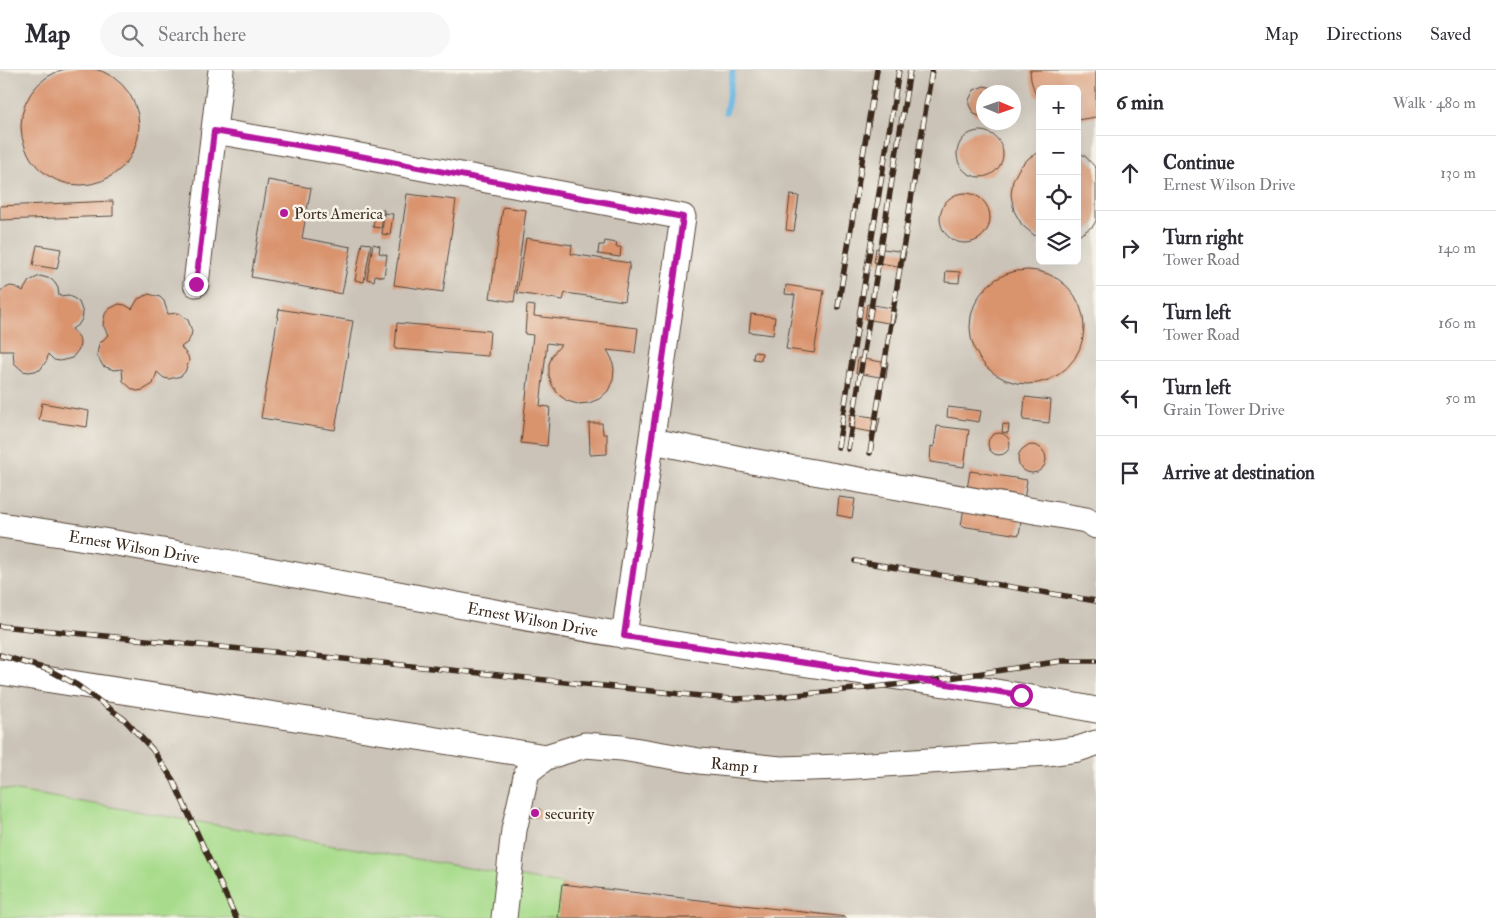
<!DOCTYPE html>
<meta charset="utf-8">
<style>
:root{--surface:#fff;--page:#f7f7f7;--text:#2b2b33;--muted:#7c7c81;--line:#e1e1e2}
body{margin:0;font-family:"IM FELL Double Pica",serif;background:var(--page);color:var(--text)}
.controls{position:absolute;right:15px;top:15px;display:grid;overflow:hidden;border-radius:8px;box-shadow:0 5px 20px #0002}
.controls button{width:45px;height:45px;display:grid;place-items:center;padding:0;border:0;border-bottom:1px solid var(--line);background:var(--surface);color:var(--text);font:25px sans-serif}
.compass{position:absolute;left:976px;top:15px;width:45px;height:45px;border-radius:50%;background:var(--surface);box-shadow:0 5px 20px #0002;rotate:92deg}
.stop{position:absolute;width:15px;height:15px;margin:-11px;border:4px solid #b5179e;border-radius:50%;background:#fff}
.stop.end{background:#b5179e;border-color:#fff;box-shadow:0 1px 5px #0008}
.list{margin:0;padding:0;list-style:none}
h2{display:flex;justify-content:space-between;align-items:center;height:65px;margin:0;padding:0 20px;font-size:21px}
h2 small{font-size:16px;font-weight:400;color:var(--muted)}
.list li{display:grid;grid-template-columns:32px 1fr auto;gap:15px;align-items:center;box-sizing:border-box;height:75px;padding:0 20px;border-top:1px solid var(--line)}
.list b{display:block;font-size:19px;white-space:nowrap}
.list p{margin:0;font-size:16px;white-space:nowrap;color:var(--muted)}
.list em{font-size:16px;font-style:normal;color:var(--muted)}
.icon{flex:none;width:28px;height:28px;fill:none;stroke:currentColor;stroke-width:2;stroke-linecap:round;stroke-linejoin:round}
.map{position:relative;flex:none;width:1096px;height:848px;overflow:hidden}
header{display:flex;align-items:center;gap:30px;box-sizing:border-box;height:70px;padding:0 25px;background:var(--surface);border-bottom:1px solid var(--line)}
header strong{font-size:24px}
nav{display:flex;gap:28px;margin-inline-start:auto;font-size:18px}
.search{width:350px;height:45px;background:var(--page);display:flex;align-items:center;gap:12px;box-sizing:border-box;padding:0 18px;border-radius:28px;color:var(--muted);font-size:19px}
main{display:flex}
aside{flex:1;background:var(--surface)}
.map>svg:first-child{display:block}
</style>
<header>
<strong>Map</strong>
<div class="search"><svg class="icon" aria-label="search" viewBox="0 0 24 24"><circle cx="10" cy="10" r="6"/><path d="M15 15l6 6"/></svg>Search here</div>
<nav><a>Map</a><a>Directions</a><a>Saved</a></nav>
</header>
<main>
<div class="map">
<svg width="1096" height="848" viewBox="0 0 1096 848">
<rect width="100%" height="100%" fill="#f7f3e8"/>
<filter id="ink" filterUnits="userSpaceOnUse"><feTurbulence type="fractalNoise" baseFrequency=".02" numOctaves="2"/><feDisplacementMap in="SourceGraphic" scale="10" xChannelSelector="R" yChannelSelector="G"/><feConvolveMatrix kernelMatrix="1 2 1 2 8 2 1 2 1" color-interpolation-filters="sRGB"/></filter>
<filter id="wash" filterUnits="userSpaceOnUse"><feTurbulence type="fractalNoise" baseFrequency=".0096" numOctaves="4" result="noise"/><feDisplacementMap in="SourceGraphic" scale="20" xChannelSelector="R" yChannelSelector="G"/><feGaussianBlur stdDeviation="1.12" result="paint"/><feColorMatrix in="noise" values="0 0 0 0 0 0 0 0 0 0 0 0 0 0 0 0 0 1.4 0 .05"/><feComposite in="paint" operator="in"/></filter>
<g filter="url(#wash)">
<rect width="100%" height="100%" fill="#f3e4cc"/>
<path fill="#cbc3b8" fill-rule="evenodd" d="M0,0H1096V848H0ZM1040,19H1077V191H1040ZM984,22H1014V52H984Z"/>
<polygon fill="#a8dc8c" stroke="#728355" points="0,718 562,814 558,848 0,848"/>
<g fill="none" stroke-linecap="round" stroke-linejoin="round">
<polyline stroke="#66b6e1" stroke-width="6" points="726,42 733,0"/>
</g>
<g id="blocks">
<g fill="#d9936d">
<circle cx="80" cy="56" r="59"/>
<polygon points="1030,0 1096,0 1096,47 1077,50 1077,19 1040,19 1040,30 1036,26 1031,10"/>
<polygon points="984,16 989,17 998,22 984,22 984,48 974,44 969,35 969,30 974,20"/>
<circle cx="980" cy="84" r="23"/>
<polygon points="1040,82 1040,168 1034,165 1022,155 1014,141 1011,125 1013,110 1020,97 1030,87"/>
<polygon points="1077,82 1085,86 1096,98 1096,151 1093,156 1077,167"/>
<polygon points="268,110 311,118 302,168 351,177 342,224 251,207"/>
<circle cx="965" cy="148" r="25"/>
<polygon points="407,124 456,130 443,222 394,215"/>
<polygon points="790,125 799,126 794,161 786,160"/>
<polygon points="113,131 113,146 0,150 0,136"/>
<polygon points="503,137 526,140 514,232 490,228"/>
<polygon points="376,139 384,140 381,158 373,157"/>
<polygon points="384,143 393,144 390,165 382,164"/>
<polygon points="526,168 572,175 571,184 630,193 624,231 565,223 563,230 517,223"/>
<polygon points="605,171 617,173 616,177 621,177 620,187 598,184 599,175 604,175"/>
<polygon points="362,173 371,174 364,212 355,210"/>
<polygon points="373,174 380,176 379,183 387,185 384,207 375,205 374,211 367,209"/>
<polygon points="37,175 61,179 57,199 33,195"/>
<polygon points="876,178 906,182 903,197 874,192"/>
<circle cx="1027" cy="257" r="57"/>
<polygon points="946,201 960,202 959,213 945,212"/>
<polygon points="40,206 51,209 55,213 58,218 59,226 69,225 79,232 83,243 82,249 79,254 72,259 79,267 80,273 79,279 72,288 60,291 54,290 48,284 47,290 40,300 29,302 23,301 14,293 13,281 0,281 0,221 10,216 16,217 23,221 29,211"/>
<polygon points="786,215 824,221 814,283 786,279 795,225 785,224"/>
<polygon points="149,224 160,227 164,231 168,244 179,243 188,250 192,261 191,266 188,272 181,277 188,286 189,291 185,302 181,306 169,309 164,308 157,302 153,314 143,320 137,321 132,319 123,311 122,299 114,300 103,296 97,285 98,279 99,274 108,265 103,255 105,244 109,239 119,234 125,235 132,239 138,229"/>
<polygon points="867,234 897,239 894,254 865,249"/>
<polygon points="527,235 535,236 534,246 638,258 635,283 607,280 612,289 614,299 613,310 608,321 599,329 589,333 578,334 567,331 558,324 552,315 549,305 549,294 553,284 561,275 547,273 540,336 550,337 547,376 521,373 533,265 525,264"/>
<polygon points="279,239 353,251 335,360 261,348"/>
<polygon points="751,244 775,247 773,265 749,262"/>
<polygon points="397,253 490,261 488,286 395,279"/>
<polygon points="754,282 762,283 761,290 753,289"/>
<polygon points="858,288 888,293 886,308 856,303"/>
<polygon points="1025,327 1051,330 1049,353 1023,350"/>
<polygon points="42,333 89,341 87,357 39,350"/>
<polygon points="948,337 981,341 979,352 947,347"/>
<polygon points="850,344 880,348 877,363 848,358"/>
<polygon points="589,353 602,353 603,364 607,364 607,384 590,385"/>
<polygon points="1003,354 1009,355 1008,363 1002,362"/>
<polygon points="937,356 969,360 964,397 930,392 931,376 934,377"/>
<circle cx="999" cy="374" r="11"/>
<circle cx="1032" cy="389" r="14"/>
<polygon points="970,401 1027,410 1019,465 961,456"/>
<polygon points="839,427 855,429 852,448 837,445"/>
<polygon points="532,739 540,739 539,748 531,747"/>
<polygon points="562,814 846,847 846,848 558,848"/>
</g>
</g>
</g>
<g filter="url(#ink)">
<use href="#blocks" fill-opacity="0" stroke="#574638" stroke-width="1"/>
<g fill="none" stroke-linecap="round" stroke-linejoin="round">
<g stroke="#574638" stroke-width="27">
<g id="minor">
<polyline points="214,61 344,83 683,147 624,566"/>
<polyline points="196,214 221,0"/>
<polyline points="653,371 751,391 1086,450 1096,456"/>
<path id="s1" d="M0,455C208,485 414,529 622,565C779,593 939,609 1096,640"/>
<polyline points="0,602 546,687"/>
<path id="s2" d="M504,848L514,760L527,702L546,687L585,675L622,678L699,691L781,699L841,697L1047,683L1078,679L1096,673"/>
</g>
</g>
<use href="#minor" stroke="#fff" stroke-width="25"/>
<g stroke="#3b2a1e" stroke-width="5.5">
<g id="rail">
<polyline points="838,237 877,0"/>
<polyline points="838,377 899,0"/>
<polyline points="848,379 910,0"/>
<polyline points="870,383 932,0"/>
<polyline points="855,491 1096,531"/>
<polyline points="0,556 305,585 730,629 767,628 923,612 1062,591 1096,591"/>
<polyline points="0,585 49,600 77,615 124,649 152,679 173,710 236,848"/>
</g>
</g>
<use href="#rail" stroke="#f7f3e8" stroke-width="4" stroke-dasharray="11" stroke-linecap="butt"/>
</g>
</g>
<g fill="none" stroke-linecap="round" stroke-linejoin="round" filter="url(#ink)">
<polyline stroke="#b5179e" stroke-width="6" points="196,214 214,61 344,83 683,147 624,566 1021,625"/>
</g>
<g fill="#b5179e" stroke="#f7f3e8" stroke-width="2">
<circle cx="284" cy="143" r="5"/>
<circle cx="535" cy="743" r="5"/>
</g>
<g text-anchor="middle" stroke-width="5" stroke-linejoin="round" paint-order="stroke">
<g font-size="16" fill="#3b2a1e" stroke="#f7f3e8" text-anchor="start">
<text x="294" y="149">Ports America</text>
<text x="545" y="749">security</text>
</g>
<g font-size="16" fill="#3b2a1e" stroke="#f7f3e8">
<text dy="6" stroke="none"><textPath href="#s1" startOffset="136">Ernest Wilson Drive</textPath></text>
<text dy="6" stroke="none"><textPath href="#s1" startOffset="541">Ernest Wilson Drive</textPath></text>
<text dy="6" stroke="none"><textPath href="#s2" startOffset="364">Ramp 1</textPath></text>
</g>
</g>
</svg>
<div class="controls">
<button>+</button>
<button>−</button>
<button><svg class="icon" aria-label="locate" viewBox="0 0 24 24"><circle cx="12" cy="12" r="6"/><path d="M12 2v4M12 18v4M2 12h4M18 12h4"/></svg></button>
<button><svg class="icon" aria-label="layers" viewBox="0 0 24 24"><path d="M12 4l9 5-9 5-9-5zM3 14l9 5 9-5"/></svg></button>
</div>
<svg class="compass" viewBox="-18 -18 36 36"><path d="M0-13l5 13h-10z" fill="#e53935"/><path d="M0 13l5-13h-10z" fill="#7c7c81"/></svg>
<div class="stop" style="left:1021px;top:625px"></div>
<div class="stop end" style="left:196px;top:214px"></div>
</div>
<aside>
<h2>6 min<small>Walk · 480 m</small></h2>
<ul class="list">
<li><svg class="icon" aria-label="ahead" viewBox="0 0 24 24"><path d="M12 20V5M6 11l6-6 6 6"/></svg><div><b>Continue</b><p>Ernest Wilson Drive</p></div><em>130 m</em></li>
<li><svg class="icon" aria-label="right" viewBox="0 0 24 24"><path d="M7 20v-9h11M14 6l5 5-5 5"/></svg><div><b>Turn right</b><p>Tower Road</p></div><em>140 m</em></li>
<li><svg class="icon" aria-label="left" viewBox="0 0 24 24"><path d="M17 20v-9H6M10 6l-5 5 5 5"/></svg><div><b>Turn left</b><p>Tower Road</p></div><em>160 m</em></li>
<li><svg class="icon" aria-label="left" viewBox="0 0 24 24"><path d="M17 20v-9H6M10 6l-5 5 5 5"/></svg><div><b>Turn left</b><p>Grain Tower Drive</p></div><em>50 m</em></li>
<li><svg class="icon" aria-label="arrive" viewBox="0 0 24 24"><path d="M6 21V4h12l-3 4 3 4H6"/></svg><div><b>Arrive at destination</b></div></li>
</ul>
</aside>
</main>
